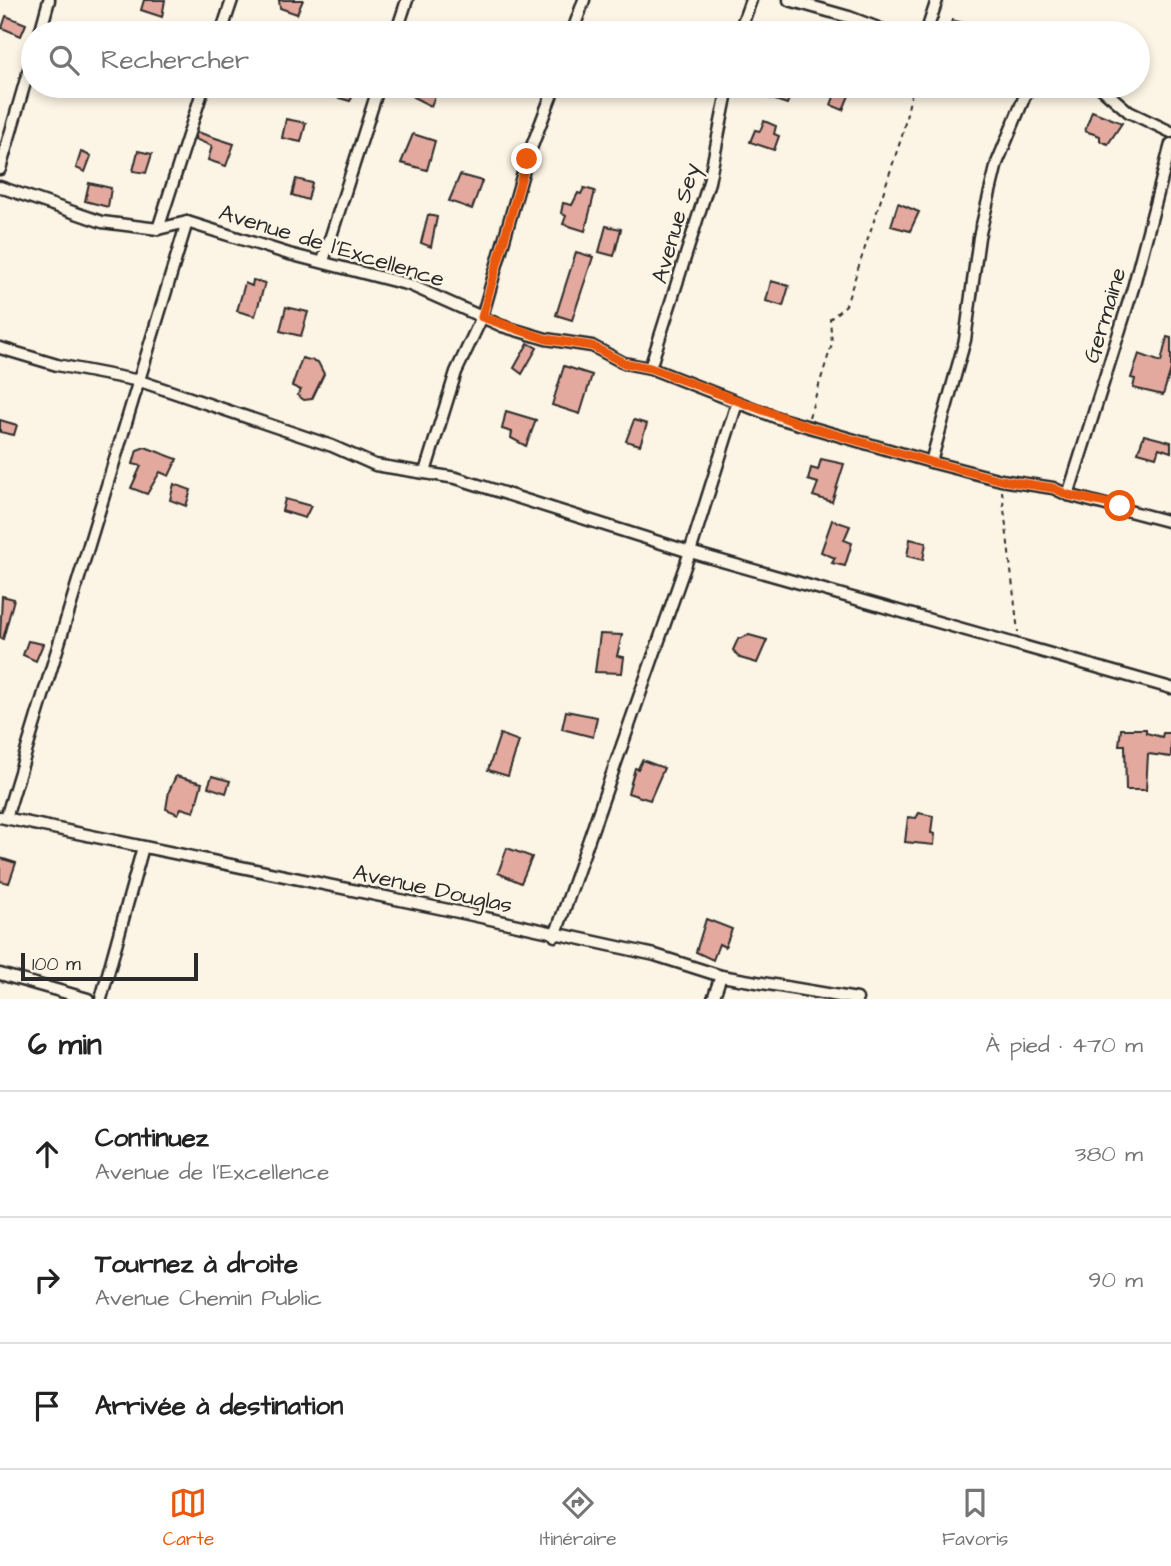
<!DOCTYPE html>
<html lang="fr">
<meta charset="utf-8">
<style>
:root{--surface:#fff;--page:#f6f6f6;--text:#222;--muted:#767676;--line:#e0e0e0;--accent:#ea580c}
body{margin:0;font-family:"Architects Daughter",sans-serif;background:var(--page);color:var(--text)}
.scale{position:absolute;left:21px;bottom:18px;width:177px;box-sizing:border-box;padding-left:7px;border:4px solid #2b2b2b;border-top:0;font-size:19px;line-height:24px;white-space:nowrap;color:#2b2b2b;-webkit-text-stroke:5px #fcf5e5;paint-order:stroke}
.stop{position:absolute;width:21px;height:21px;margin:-16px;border:5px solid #ea580c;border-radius:50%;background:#fff}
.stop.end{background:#ea580c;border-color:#fff;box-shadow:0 2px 7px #0008}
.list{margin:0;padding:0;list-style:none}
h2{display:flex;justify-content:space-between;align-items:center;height:91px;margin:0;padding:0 28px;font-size:30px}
h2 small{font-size:23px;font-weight:400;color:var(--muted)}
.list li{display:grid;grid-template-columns:46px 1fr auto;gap:21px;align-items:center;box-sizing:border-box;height:126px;padding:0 28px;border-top:2px solid var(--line)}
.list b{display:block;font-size:26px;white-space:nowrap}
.list p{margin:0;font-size:23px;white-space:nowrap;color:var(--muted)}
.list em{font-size:23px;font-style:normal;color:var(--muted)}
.icon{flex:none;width:38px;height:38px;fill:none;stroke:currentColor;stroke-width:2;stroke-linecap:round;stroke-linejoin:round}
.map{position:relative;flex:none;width:1171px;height:999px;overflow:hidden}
.search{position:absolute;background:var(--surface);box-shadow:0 4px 10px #0003;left:21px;right:21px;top:21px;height:77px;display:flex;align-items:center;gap:18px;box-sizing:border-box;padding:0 24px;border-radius:38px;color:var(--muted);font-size:26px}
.sheet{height:469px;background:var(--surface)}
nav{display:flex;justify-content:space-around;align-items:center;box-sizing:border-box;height:98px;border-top:2px solid var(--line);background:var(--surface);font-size:19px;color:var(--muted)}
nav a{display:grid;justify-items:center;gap:4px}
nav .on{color:var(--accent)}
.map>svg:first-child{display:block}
</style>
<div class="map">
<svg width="1171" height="999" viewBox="0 0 1171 999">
<rect width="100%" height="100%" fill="#fcf5e5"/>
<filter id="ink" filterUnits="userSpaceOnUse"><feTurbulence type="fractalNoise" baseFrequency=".0143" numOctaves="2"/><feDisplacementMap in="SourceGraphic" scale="14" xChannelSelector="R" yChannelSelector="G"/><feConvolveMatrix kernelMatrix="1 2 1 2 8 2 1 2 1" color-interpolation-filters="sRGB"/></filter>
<g filter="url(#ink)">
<g fill="#e3a99e" stroke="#2b2b2b" stroke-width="2">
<polygon points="144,0 165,0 162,17 141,10"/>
<polygon points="279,0 303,0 297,14 280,8"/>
<polygon points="6,16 26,24 21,36 2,28"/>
<polygon points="952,20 970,25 968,33 949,30"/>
<polygon points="332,86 336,86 355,92 350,101 329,95"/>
<polygon points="418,86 439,86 431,106 413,97"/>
<polygon points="770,86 794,86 787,104 766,97"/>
<polygon points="838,86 853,86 843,110 831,105"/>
<polygon points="1092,111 1122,123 1108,144 1100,141 1100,136 1085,131"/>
<polygon points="286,119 306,123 301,142 282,138"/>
<polygon points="764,121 776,126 774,134 779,136 774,150 750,142 755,130 760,131"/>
<polygon points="197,132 234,144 226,166 208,160 212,146 195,139"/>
<polygon points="413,134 435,141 427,170 401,163"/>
<polygon points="138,151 152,154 146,173 133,171"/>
<polygon points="81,152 91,156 85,172 76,168"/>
<polygon points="460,175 482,181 472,209 449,201"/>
<polygon points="296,179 312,183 308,200 292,195"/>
<polygon points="89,183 111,188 108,207 85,201"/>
<polygon points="584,188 595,191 585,231 563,224 566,216 561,213 563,203 572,205 578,193 581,194"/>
<polygon points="898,203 919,212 910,231 891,226"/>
<polygon points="428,215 437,217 431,247 421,243"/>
<polygon points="606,226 621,229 614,256 599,252"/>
<polygon points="576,252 593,257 572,320 556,315"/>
<polygon points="253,280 265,283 255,316 237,311 245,283 252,286"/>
<polygon points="771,281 789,286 783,306 766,301"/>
<polygon points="286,307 308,312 301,336 280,331"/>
<polygon points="1167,337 1171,338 1171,369 1163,395 1133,388 1135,379 1131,378 1139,354 1161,362"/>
<polygon points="528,343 537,348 522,374 514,368"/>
<polygon points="302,358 318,362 324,374 312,399 304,400 297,395 301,390 292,386"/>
<polygon points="564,366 592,375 580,414 552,405"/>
<polygon points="506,411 536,420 526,446 511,438 512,432 502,429"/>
<polygon points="0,420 17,425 14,435 0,432"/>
<polygon points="634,420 647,424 640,445 626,441"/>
<polygon points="1144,435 1171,442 1171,452 1159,448 1156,457 1138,452"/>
<polygon points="145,447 177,459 169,476 160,472 147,494 131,488 141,466 133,464 137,450"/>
<polygon points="821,459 844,464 832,502 813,496 818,483 808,480 811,468 818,470"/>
<polygon points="174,484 191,490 186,506 170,500"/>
<polygon points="285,499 311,506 305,518 282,511"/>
<polygon points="832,520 850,526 844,540 852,543 845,566 832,563 835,558 821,552"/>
<polygon points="910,539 926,543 923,560 907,556"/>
<polygon points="2,596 14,599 3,639 0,638"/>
<polygon points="600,634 622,635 617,656 624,657 622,673 595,672"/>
<polygon points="749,635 767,640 757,663 740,658 733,650 738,639"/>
<polygon points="28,641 43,644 36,661 23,655"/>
<polygon points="566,711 597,717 593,737 562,729"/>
<polygon points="1121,729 1146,729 1146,733 1162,737 1163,733 1171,733 1171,757 1148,754 1146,790 1126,790 1125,745 1119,745"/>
<polygon points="500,734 519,741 508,776 488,770"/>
<polygon points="642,760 664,768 650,800 628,793 635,768 638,769"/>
<polygon points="176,776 202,783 194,812 181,808 178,814 166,809 169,791"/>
<polygon points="212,776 230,781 226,793 208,787"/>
<polygon points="919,813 933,816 931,833 935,834 934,845 905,842 908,817 916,818"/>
<polygon points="507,848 532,857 521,883 498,873"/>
<polygon points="0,858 16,863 9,883 0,881"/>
<polygon points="706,919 732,929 725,947 719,944 713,960 696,952"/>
</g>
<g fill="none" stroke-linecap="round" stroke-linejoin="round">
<g stroke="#2b2b2b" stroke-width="15">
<g id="minor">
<polyline points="789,0 849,17 891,33"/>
<polyline points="40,33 49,0"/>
<polyline points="221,33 232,0"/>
<polyline points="396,33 407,0"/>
<polyline points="572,33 584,0"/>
<polyline points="739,33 751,0"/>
<polyline points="926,33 937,0"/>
<polyline points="1099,86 1129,112 1171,132"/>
<polyline points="0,169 33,55"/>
<polyline points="0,187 102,222 158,229 187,222 289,254 410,285 502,326 546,339 592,346 624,363 650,368 778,418 931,462 1001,480 1053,488 1068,495 1171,522"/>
<polyline points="158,229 204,86"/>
<polyline points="323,261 379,86"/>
<polyline points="0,348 57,365 140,381 332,446 375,465 456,478 690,552 1171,688"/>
<polyline points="650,368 709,182 726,97 724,86"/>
<polyline points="931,462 965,340 979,237 997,163 1029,86"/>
<polyline points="425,472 456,372 482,317 527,159 555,86"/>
<polyline points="1068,495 1133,288 1171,144"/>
<polyline points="0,817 463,913 655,955 721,976 857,999"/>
<polyline points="6,818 187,222"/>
<polyline points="555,936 690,552 737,403"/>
<polyline points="0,974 88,999"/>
<polyline points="101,999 143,847"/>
<polyline points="713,999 721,976"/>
</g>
</g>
<g stroke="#2b2b2b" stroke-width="2" stroke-dasharray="5 5" stroke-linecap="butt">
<polyline points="809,417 832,344 830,319 846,305 902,136 913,86"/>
<polyline points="1002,491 1018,632"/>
</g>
<use href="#minor" stroke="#fcf5e5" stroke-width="10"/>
</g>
</g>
<g fill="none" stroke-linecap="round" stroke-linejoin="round" filter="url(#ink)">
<polyline stroke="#ea580c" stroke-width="9" points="527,159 482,317 546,339 592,346 624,363 650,368 806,426 931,462 1001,480 1053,488 1068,495 1120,506"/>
</g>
<g text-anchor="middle" stroke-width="5" stroke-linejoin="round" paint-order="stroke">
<g font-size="23" fill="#2b2b2b" stroke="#fcf5e5">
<text transform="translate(675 223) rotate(-74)" y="8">Avenue Sey</text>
<text transform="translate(332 245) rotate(17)" y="8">Avenue de l'Excellence</text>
<text transform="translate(1104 315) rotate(-73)" y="8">Germaine</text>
<text transform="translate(433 888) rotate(12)" y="8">Avenue Douglas</text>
</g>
</g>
</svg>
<div class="scale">100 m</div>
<div class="stop" style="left:1120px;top:506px"></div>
<div class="stop end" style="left:527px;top:159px"></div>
<div class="search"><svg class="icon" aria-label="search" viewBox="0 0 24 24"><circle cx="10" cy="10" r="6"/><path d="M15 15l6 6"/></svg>Rechercher</div>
</div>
<section class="sheet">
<h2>6 min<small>À pied · 470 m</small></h2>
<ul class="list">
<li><svg class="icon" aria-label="ahead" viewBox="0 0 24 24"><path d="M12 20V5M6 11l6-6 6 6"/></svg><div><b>Continuez</b><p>Avenue de l'Excellence</p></div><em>380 m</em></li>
<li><svg class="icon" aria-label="right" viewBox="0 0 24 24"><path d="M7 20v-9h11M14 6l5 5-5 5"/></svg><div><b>Tournez à droite</b><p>Avenue Chemin Public</p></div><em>90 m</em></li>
<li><svg class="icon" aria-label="arrive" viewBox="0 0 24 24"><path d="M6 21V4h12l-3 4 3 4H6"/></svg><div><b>Arrivée à destination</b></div></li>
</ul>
</section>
<nav>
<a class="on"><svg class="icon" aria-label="map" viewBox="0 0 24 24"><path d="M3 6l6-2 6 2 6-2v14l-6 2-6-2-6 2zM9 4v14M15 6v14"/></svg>Carte</a>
<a><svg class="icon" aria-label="directions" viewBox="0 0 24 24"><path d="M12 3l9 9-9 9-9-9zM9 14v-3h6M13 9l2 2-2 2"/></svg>Itinéraire</a>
<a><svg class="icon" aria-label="saved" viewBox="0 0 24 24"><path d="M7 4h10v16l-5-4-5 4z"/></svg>Favoris</a>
</nav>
